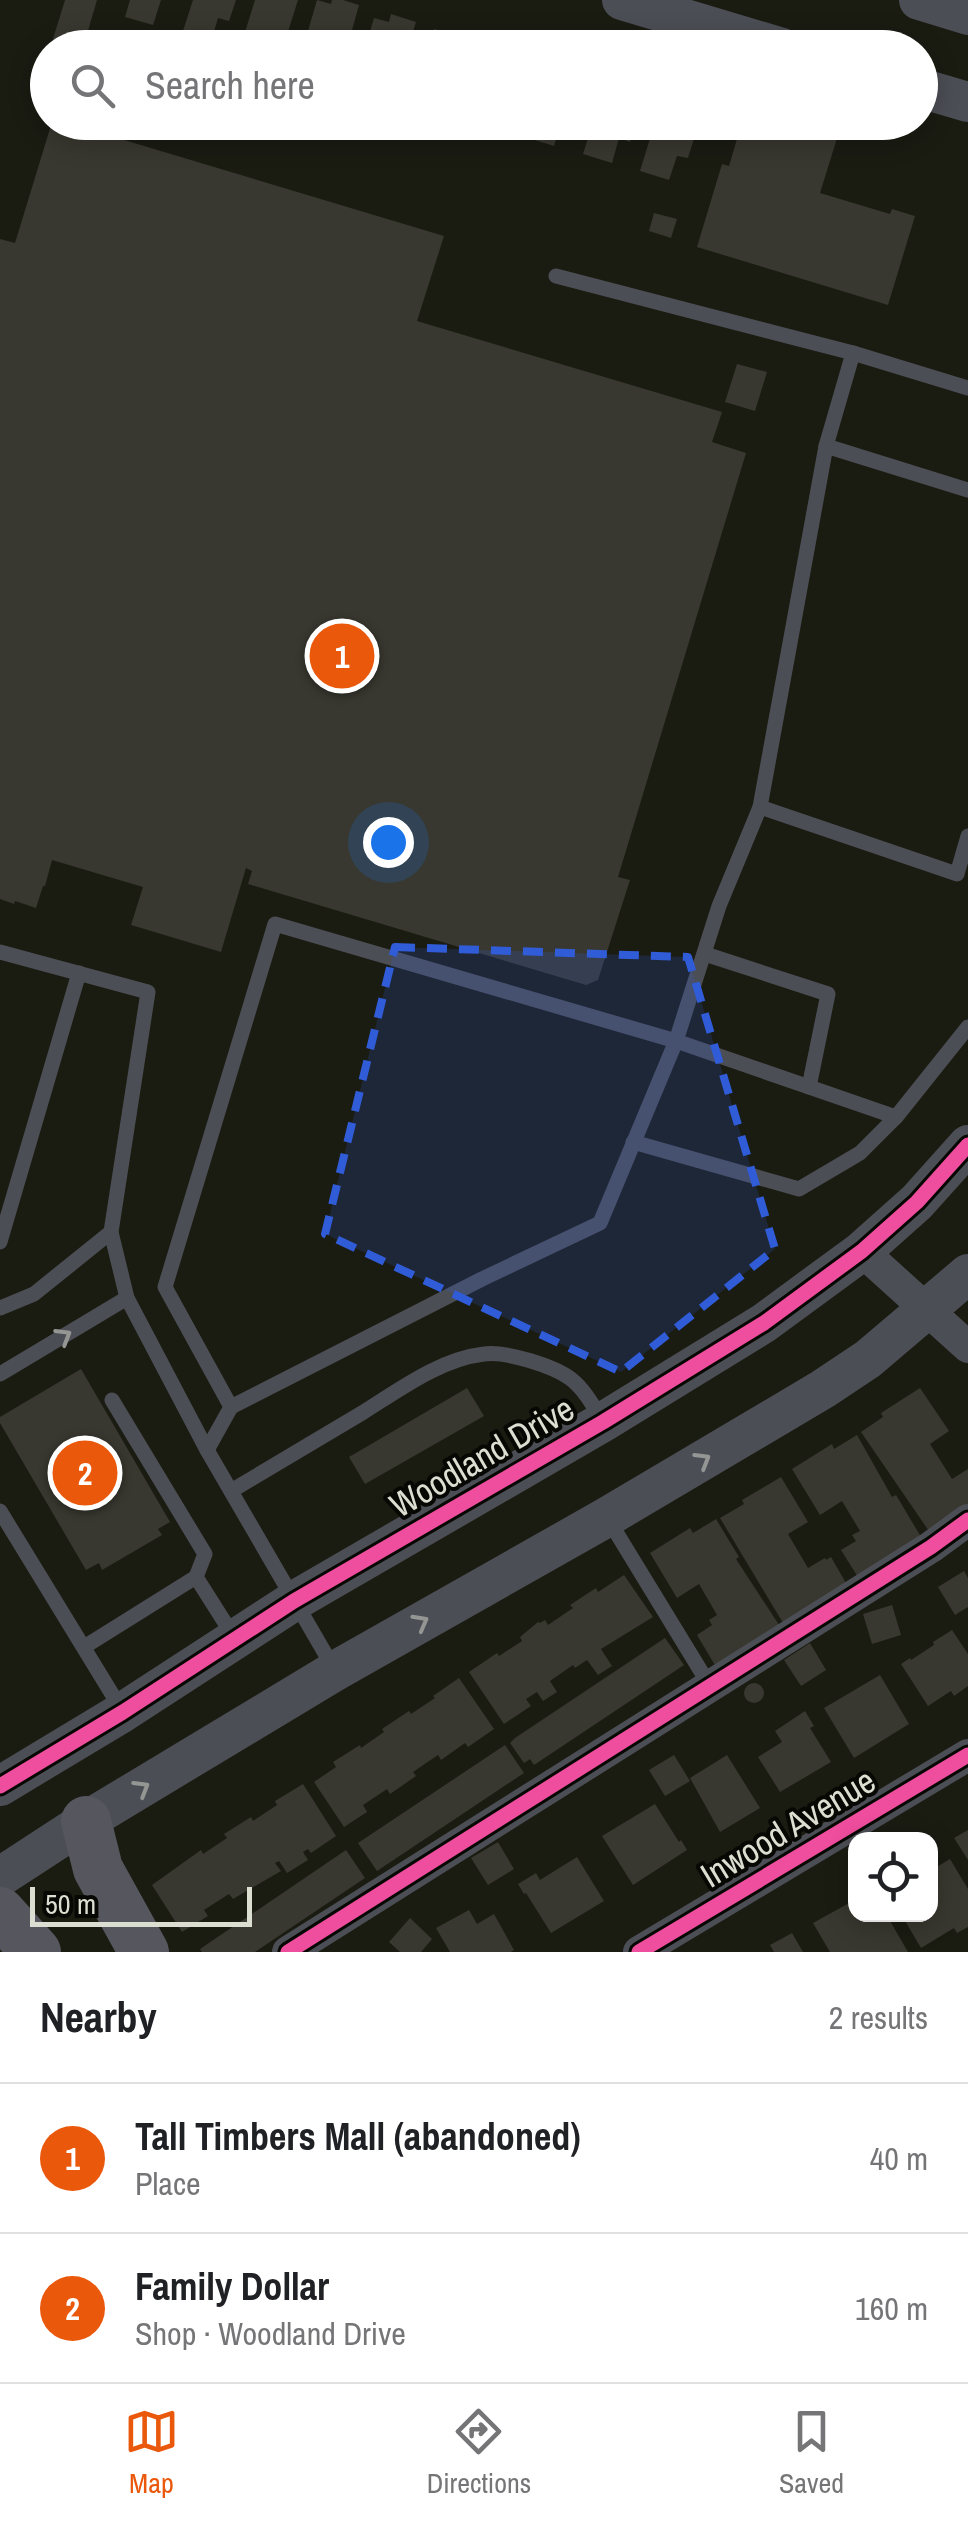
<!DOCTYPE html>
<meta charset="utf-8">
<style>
:root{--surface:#fff;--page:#f6f6f6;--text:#202124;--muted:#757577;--line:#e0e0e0;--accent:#ea580c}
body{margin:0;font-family:"Archivo Narrow",sans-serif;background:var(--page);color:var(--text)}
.controls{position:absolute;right:30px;bottom:30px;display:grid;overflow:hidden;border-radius:20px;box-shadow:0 5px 25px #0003}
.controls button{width:90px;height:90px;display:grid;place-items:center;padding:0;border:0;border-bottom:2px solid var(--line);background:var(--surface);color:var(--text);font:50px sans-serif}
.scale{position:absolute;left:30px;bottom:25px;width:222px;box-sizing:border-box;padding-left:10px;border:5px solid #dcded2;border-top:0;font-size:28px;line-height:35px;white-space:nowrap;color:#dcded2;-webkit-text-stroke:8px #070803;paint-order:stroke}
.you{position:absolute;left:388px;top:842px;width:35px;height:35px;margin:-25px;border:8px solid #fff;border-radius:50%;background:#1a73e8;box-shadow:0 0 0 15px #1a73e833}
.badge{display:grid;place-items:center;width:65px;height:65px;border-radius:50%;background:var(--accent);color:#fff;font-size:32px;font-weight:700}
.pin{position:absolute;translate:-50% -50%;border:5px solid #fff;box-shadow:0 2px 10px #0006}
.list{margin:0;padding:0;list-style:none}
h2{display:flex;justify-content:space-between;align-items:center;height:130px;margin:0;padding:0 40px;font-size:42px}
h2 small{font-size:32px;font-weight:400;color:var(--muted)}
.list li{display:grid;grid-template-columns:65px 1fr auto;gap:30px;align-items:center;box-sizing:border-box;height:150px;padding:0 40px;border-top:2px solid var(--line)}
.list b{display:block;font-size:38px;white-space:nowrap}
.list p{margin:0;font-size:32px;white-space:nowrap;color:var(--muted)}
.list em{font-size:32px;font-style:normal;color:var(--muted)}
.icon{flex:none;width:55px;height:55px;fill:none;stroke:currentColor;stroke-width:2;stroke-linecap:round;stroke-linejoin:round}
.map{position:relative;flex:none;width:968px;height:1952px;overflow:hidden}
.search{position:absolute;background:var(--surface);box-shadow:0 5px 25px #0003;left:30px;right:30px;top:30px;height:110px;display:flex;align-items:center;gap:25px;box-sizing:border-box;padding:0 35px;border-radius:55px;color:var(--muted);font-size:38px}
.sheet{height:430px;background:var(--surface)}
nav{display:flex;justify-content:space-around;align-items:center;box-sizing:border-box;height:140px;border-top:2px solid var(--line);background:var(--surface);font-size:28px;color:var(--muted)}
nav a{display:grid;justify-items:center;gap:5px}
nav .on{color:var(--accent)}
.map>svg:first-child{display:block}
</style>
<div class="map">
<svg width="968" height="1952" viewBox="0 0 968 1952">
<rect width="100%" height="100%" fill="#1a1b11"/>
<g fill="#383830">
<polygon points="65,0 97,0 83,48 71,48 52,42"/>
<polygon points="130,0 161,0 153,25 125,17"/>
<polygon points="193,0 236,0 229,21 218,18 211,42 182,34"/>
<polygon points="255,0 298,0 286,38 276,35 272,48 240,48"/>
<polygon points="317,0 331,4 332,0 343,0 359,5 347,48 303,48"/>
<polygon points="391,14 416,22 408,48 365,48 374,18 389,22"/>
<polygon points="434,29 474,38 471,48 428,48"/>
<polygon points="52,122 64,122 444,236 417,321 722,412 712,442 746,453 618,877 630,880 598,980 586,985 248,884 252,871 246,868 221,952 131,925 143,887 52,860 45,886 43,886 36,908 15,901 14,904 0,899 0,239 15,243"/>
<polygon points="530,122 561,122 554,146 525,137"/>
<polygon points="593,122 636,122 630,142 619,138 612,163 583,154"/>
<polygon points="655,122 699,122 688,158 677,156 669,180 640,171"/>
<polygon points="742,122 842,122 820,193 890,214 892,209 915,216 888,305 697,247 722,164 729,166"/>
<polygon points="654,213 677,219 671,238 649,231"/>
<polygon points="737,364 767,372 755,411 725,402"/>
<polygon points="81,1369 170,1522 158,1529 162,1535 102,1570 99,1563 86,1570 0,1423 0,1417"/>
<polygon points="467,1388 484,1416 365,1484 349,1457"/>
<polygon points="920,1388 949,1431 930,1444 952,1479 968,1469 968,1514 933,1537 861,1432 883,1417 881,1413"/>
<polygon points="857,1435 892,1497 896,1495 924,1542 861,1582 841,1550 856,1541 852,1535 860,1531 842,1501 820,1515 792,1469 832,1444 834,1449"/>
<polygon points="781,1477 808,1522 788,1534 808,1568 825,1558 826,1560 831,1557 850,1590 786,1628 720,1518 744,1504 742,1500"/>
<polygon points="716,1519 739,1557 736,1559 781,1628 716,1667 697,1635 712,1625 709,1620 717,1615 699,1584 677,1598 650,1553 690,1528 693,1533"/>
<polygon points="964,1571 968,1578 968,1607 955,1615 938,1587"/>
<polygon points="624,1575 653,1617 601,1649 612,1666 598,1675 587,1660 575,1668 573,1665 550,1681 557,1692 543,1701 537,1692 526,1699 531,1706 504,1724 469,1672 497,1653 499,1656 522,1641 520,1637 538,1622 540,1623 545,1620 548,1625 573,1608 570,1605 596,1588 598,1592"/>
<polygon points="892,1605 901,1635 872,1644 863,1614"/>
<polygon points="952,1630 968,1654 968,1686 954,1696 951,1691 928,1706 901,1664 910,1658 911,1660 934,1645 933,1642"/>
<polygon points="665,1638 684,1665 534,1765 530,1759 524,1763 510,1743 515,1738"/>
<polygon points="810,1643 826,1670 801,1686 784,1660"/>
<polygon points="880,1675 909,1724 854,1758 824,1708"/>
<polygon points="459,1678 494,1729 468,1747 465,1743 441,1760 438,1755 413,1772 416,1776 390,1794 387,1789 363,1805 367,1812 344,1827 314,1782 336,1767 333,1762 360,1745 361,1748 384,1732 382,1729 409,1711 411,1714 435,1698 433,1696"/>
<circle cx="754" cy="1693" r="10"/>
<polygon points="805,1711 814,1726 810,1728 831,1762 780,1792 758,1757 782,1742 775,1731"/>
<polygon points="505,1745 524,1773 377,1871 358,1843"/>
<polygon points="674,1755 690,1781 665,1796 649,1770"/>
<polygon points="727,1755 760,1808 720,1832 690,1778"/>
<polygon points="303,1784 336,1836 311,1853 308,1849 303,1852 308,1860 287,1873 279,1861 275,1863 281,1871 233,1899 229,1894 204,1910 208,1916 182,1932 152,1885 201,1850 203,1854 227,1838 224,1834 251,1817 253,1821 277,1805 275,1801"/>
<polygon points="655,1804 679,1842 681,1840 687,1850 633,1885 602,1836"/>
<polygon points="968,1830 968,1860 954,1838"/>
<polygon points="498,1842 514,1869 488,1885 471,1858"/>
<polygon points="346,1850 365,1878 255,1952 202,1952 200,1949"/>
<polygon points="577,1857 604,1901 551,1933 526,1893 524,1894 518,1884 536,1873 540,1880"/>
<polygon points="950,1859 968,1889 968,1927 957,1933 954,1928 921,1948 901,1914 930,1914 930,1871"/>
<polygon points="851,1902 856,1914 886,1914 908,1952 830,1952 813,1923"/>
<polygon points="469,1910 477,1924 494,1914 514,1950 511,1952 450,1952 436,1928"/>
<polygon points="410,1918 432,1939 421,1952 400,1952 389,1942"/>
<polygon points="792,1933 803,1952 774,1952 770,1945"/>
</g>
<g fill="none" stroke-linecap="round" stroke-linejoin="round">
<g stroke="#4c4e55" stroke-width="15">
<polyline points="556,276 853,353 968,388"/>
<polyline points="826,446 968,490"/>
<polyline points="760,807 957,874 968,836"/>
<polyline points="0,952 148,992 111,1232 127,1298 207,1450 333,1667"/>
<polyline points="705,954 828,994 809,1087"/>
<polyline points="633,1142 799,1189 860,1153 896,1117"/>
<polyline points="0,1242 79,973"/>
<polyline points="0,1308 34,1294 111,1232"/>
<polyline points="0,1374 127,1298"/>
<polyline points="112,1400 205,1554 196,1577 234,1637"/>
<polyline points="231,1407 482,1279 600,1223 676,1041 719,906 760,807 826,446 853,353"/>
<polyline points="207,1450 231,1407 165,1287 275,924 676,1041 896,1117 968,1027"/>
<path d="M231,1491C274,1465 318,1439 362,1413C399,1390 440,1359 484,1354C506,1351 554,1366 571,1379C585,1390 594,1407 603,1422"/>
<polyline points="0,1511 123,1712"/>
<polyline points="608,1519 710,1686"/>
<polyline points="84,1647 196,1577"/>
</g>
<g stroke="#4c4e55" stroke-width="32">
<polyline points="862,1251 968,1347"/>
<polyline points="288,1952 931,1547 968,1520"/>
<polyline points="639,1952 968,1755"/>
</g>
<g stroke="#4c4e55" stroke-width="40">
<polyline points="622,0 782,48"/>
<polyline points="919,0 968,15"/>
<polyline points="920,88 968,102"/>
<polyline points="0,1786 123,1712 294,1601 603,1422 764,1323 862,1251 917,1202 968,1145"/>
<polyline points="0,1877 86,1821 335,1671 607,1517 823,1389 868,1359 968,1274"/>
</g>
<g stroke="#56575e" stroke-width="50">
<polyline points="86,1821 98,1869 144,1952"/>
<polyline points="0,1912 36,1952"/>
</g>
<g stroke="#070803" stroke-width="21">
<g id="cycleway">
<polyline points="0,1786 123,1712 294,1601 603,1422 764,1323 862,1251 917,1202 968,1145"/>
<polyline points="288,1952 931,1547 968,1520"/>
<polyline points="639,1952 968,1755"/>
</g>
</g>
<use href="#cycleway" stroke="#ef4d9e" stroke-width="15"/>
</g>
<defs><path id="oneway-chevron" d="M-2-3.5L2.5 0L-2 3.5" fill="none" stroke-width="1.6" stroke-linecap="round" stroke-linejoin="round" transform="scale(2.5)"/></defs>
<g stroke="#949694">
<use href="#oneway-chevron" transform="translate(64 1336) rotate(-31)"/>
<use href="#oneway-chevron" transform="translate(703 1460) rotate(-31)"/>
<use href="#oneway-chevron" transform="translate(421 1622) rotate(-29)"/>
<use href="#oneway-chevron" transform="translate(142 1788) rotate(-31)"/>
</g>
<path fill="#305cd7" fill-opacity="0.2" stroke="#305cd7" stroke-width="8" stroke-dasharray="20 12" stroke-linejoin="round" d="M395,947L688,957L775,1249L621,1372L325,1234Z"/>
<g text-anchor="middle" stroke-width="8" stroke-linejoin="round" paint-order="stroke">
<g font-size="35" fill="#dcded2" stroke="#070803">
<text transform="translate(482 1457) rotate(-30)" y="12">Woodland Drive</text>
<text transform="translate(788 1828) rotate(-31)" y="12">Inwood Avenue</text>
</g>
</g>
</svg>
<div class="controls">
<button><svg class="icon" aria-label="locate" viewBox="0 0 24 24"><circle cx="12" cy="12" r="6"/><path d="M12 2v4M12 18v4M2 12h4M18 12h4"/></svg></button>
</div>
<div class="scale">50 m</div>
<div class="you"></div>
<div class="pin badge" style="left:342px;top:656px">1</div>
<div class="pin badge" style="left:85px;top:1473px">2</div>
<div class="search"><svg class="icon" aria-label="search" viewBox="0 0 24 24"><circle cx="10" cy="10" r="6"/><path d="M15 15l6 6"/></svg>Search here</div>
</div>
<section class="sheet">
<h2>Nearby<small>2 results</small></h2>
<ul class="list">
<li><span class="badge">1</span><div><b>Tall Timbers Mall (abandoned)</b><p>Place</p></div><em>40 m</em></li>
<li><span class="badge">2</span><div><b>Family Dollar</b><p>Shop · Woodland Drive</p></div><em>160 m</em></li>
</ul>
</section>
<nav>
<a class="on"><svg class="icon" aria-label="map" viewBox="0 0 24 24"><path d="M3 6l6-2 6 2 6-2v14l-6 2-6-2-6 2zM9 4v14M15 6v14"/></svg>Map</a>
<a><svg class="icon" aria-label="directions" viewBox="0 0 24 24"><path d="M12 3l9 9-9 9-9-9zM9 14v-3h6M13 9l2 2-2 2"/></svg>Directions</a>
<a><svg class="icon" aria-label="saved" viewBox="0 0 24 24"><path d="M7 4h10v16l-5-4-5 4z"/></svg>Saved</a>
</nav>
